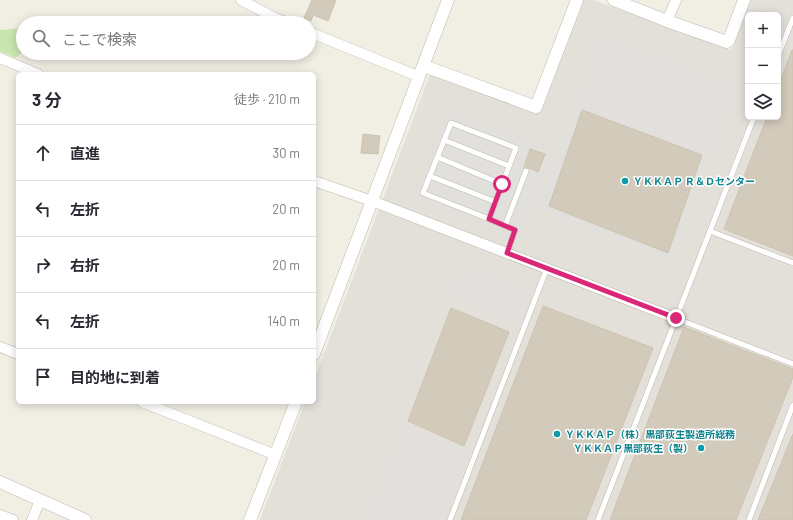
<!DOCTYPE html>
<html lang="ja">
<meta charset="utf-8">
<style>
:root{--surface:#fff;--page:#f2f2f3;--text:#2b2b33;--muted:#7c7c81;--line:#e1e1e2}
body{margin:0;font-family:Barlow,"Noto Sans JP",sans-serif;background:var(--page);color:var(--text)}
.controls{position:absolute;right:12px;top:12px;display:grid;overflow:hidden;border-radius:6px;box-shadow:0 2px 10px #0003}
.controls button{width:36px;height:36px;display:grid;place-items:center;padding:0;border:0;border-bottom:1px solid var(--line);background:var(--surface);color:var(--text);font:20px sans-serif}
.stop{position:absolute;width:12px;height:12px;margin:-9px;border:3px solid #db2777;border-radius:50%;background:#fff}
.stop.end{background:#db2777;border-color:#fff;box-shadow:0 1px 4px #0008}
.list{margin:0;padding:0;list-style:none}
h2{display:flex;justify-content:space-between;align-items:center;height:52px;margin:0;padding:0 16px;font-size:17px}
h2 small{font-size:13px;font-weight:400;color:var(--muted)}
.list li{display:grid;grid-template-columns:26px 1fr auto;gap:12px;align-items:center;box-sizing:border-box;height:56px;padding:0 16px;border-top:1px solid var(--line)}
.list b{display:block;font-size:15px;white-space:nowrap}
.list em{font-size:13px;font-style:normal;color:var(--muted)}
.icon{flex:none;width:22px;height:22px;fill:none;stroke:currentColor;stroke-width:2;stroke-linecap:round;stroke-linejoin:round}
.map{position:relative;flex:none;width:793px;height:520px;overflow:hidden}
.search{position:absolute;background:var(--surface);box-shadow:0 2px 10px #0003;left:16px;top:16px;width:300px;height:44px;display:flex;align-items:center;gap:10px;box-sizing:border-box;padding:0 14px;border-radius:22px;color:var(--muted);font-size:15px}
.panel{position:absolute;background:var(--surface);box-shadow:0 2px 10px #0003;left:16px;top:72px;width:300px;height:332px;border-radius:6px}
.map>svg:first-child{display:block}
</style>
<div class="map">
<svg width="793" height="520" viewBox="0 0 793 520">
<rect width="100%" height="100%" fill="#f1eee4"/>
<path fill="#e3dfd9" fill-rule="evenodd" d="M583,0H593L731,50L751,0H793V520H260L305,402H314V380L430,75L539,113ZM748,15H778V117H748Z"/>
<polygon fill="#c9e5ae" points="23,28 23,51 16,58 0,51 0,30"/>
<g fill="#e2e0dd">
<polygon points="601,37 736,86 671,261 538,209"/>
<polygon points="449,111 552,150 521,239 416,197"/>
<polygon points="462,265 528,292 517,323 451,297"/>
<polygon points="403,425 467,449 440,520 367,520"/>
</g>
<g fill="#d2caba" stroke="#cdc3ae">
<polygon points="312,0 336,0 328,21 313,15 311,21 304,18"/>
<polygon points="792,50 793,50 793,256 724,229 767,117 778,117 778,87"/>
<polygon points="582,110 702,155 668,253 549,206"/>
<polygon points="363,134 380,136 378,154 361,153"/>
<polygon points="530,149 545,154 538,172 527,167 524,167"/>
<polygon points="543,306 653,348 586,520 461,520"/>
<polygon points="451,308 509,332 464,446 408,421"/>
<polygon points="684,327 793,369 793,377 736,520 610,520"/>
<polygon points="793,434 793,520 758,520"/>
</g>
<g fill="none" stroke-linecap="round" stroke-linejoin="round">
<g stroke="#bfb9aa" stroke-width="6">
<g id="service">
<polyline points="778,56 793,18"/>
<polyline points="754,117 710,231 793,263"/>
<polyline points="444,140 509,166"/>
<polyline points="437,157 502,184"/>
<polyline points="430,176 496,202"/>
<polyline points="489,219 423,193 451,123 516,148 489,219 515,230 507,253"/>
<polyline points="505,226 526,171"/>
<polyline points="675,318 793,364"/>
<polyline points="450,520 547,268"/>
<polyline points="598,520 710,231"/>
<polyline points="749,520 793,405"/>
</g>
</g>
<g stroke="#bfb9aa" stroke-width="11">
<g id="minor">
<polyline points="241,0 271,16 288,23"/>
<polyline points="667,21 676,0"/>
<polyline points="309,32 420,77"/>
<polyline points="0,58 38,74"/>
<polyline points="314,181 372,201 675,318"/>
<polyline points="0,347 18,354"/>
<polyline points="142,402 276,455"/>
<polyline points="0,515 13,520"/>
<polyline points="32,520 40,500"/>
</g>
</g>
<g stroke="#bfb9aa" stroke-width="13">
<g id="tertiary">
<polyline points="614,0 667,21 727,42 729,40 744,0"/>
<polyline points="424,66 536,107 577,0"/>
<polyline points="314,354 448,0"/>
<polyline points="0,482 85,520"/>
<polyline points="250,520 296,402"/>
</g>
</g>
<use href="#service" stroke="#fff" stroke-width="5"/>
<use href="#minor" stroke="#fff" stroke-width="10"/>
<use href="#tertiary" stroke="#fff" stroke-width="12"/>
</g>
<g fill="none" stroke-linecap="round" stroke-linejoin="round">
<polyline stroke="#db2777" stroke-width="5" points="502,184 489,219 515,230 507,253 676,318"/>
</g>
<g fill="#0f9aa8" stroke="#fff" stroke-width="1.5">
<circle cx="625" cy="181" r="4"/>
<circle cx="557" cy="434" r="4"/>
<circle cx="701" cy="448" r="4"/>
</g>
<g text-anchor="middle" stroke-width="3" stroke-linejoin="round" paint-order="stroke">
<g font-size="10" font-weight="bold" fill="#0d838f" stroke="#fff" text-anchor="start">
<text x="633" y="185">ＹＫＫＡＰ Ｒ＆Ｄセンター</text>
<text x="565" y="438">ＹＫＫＡＰ（株）黒部荻生製造所総務</text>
<text x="693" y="452" text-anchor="end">ＹＫＫＡＰ黒部荻生（製）</text>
</g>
</g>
</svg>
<div class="controls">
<button>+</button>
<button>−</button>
<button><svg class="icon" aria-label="layers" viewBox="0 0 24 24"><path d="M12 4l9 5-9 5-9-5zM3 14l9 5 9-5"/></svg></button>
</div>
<div class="stop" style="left:502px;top:184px"></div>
<div class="stop end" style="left:676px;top:318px"></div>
<div class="search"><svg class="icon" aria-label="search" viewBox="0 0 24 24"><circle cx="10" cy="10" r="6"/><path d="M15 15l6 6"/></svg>ここで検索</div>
<section class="panel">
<h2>3 分<small>徒歩 · 210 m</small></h2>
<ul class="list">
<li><svg class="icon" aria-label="ahead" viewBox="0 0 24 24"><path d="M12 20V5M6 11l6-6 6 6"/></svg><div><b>直進</b></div><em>30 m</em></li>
<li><svg class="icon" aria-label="left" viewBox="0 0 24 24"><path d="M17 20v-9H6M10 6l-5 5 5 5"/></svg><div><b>左折</b></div><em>20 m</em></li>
<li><svg class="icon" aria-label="right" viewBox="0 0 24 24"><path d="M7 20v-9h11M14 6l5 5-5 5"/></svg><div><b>右折</b></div><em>20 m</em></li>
<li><svg class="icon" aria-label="left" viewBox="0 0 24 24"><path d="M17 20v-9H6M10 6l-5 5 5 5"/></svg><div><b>左折</b></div><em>140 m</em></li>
<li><svg class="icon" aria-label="arrive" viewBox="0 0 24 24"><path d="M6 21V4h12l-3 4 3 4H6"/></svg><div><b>目的地に到着</b></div></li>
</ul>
</section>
</div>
